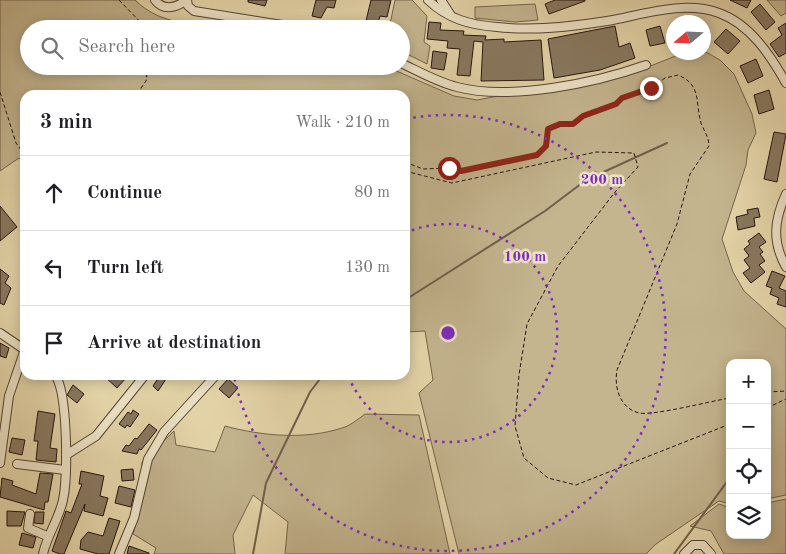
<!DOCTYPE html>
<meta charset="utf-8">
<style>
:root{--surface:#fff;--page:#f2f2f2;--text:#202124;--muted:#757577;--line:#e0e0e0}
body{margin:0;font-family:"Old Standard TT",serif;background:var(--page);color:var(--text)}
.controls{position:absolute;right:15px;bottom:15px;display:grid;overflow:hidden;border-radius:10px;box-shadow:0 2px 12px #0003}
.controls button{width:45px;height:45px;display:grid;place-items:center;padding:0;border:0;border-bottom:1px solid var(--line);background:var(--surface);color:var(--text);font:25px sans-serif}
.compass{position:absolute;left:666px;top:15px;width:45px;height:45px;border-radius:50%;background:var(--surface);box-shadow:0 2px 12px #0003;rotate:251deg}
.stop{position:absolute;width:15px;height:15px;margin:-11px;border:4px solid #8f2418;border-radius:50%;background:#fff}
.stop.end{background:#8f2418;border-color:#fff;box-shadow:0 1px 5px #0008}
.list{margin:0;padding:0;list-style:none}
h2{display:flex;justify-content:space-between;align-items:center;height:65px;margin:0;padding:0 20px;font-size:21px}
h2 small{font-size:16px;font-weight:400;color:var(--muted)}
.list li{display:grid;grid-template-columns:32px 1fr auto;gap:15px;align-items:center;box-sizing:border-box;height:75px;padding:0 20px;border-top:1px solid var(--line)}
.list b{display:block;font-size:19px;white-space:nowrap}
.list em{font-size:16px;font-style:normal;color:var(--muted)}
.icon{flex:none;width:28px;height:28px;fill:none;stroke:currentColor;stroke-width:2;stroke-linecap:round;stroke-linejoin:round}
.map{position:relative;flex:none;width:786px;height:554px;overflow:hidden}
.search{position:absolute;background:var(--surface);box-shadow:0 2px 12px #0003;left:20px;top:20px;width:390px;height:55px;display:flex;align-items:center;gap:12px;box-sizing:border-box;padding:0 18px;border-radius:28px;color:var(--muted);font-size:19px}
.panel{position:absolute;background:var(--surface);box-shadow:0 2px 12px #0003;left:20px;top:90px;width:390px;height:290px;border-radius:15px}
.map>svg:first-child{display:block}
</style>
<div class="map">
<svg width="786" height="554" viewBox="0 0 786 554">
<rect width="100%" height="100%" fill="#e5d6aa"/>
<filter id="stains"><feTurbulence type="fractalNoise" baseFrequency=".004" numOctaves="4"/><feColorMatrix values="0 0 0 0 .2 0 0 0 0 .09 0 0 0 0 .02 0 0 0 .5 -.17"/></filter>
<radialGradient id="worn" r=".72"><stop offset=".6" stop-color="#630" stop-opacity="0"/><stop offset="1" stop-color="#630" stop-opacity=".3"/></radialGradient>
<g fill="#c4b58f" stroke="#74644e">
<path d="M0,0H135C162,27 199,24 236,29H29V66H385L454,96L477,100L643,69L683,53L704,52V51L720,60L734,74L752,114L756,133L748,150L746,165L722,239L733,272L744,291L786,329V495L767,499V363H730V504L719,501L656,544L646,554H459L419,393L433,380L425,331L405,332V95H25V163L19,158L0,171Z"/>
<polygon points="395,0 412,0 427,16 424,42 430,46 427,64 401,51 401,29 389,29"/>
<polygon points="767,0 786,0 786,13 781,16"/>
<polygon points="535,4 538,20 515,22 475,18 475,7"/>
<path d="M365,414L419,415L450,554H285L288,522L253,495L233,535L235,554H154L156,548L133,534L141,502L142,462L174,431L176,445L215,452L225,426C262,436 305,440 342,428C350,426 358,419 365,414Z"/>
<polygon points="786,499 786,554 724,554 711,531 690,526 719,504 730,508 730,535 767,535 767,503"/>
</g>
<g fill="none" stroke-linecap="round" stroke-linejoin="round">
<g stroke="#70604b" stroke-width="2">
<polyline points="405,300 545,211 586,180 667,143"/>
<polyline points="253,554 266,483 310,392 323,375"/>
<polyline points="674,554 729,479"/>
</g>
</g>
<g fill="#88785f" stroke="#23130d">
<polygon points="248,0 267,0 265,6 248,2"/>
<polygon points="316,0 336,0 334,8 327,7 321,18 312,16"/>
<polygon points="371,0 391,0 387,17 380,16 378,23 375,23 374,27 365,25"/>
<polygon points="555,0 585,0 585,1 549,14 545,4"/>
<polygon points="730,0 751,0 747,8"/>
<polygon points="760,4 775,22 766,30 751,12"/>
<polygon points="429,22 441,23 440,30 464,31 463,35 486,36 485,40 504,39 504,42 541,40 544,80 481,81 483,42 474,41 470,76 457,75 460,49 447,48 448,41 427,39"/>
<polygon points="786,23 786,53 779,57 770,44 782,35 778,28"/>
<polygon points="615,26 619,47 630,43 635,58 600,70 554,78 548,39"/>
<polygon points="660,26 665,43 650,46 646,30"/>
<polygon points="726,29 740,41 728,54 714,42"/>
<polygon points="433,51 447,53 444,70 431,68"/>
<polygon points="756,59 763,76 748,83 740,66"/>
<polygon points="769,90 774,109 759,114 754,95"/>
<polygon points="774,132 786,134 777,182 764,179"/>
<polygon points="0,206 17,227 0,241"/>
<polygon points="758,208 760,217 754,218 755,226 738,230 736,217 748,214 747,210"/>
<polygon points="759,233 766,242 759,247 763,252 760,254 765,261 759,265 765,272 751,283 743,273 750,268 744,260 749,256 744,249 750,244 748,241"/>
<polygon points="0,269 9,276 5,283 11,288 4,305 0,303"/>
<polygon points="772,271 785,276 779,288 786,291 786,307 777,304 779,298 770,294 772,288 766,286"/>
<polygon points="0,343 9,348 6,358 0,356"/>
<polygon points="103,375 122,375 126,378 117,388"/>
<polygon points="151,375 160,375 166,379 158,391 153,386 157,380"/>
<polygon points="228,379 238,388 229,398 219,389"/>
<polygon points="73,385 84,394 77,403 67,395"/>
<polygon points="133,410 139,414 130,427 127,425 125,428 119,424 128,412 131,414"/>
<polygon points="38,411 55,414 50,448 57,449 56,462 36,460 38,441 34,441"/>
<polygon points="149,424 157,430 141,450 139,449 137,454 122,451 126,445 129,446 135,438 137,439"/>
<polygon points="12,438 25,440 22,455 9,452"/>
<polygon points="133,469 134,480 122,481 121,470"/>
<polygon points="81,471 104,476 100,496 108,498 103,516 84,511 85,504 64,554 60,554 52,551 66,511 71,513 82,484 79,484"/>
<polygon points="40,473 53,474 48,502 45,502 44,510 0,497 2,478 13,481 12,485 36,494"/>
<polygon points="119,486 135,490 131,507 115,503"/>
<polygon points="7,511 25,512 21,526 7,526"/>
<polygon points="35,512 44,512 43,524 34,523"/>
<polygon points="109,518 120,521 109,554 98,554 80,549 81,540 88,532 103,536"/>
<polygon points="22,533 36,537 33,548 19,545"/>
<polygon points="129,546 149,553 149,554 127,554"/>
</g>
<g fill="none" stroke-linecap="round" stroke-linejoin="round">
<g stroke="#544434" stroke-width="10">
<g id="minor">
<path d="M155,0C164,12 177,7 187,0"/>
<polyline points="187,0 188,6 194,11 308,29"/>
<path d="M428,0C448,19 470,25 497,27C534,31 570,27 607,21C642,15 683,0 719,13C750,24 771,56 786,83"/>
<polyline points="441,0 450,14"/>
<path d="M401,63C420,72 437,82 457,87C510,101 595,83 646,65"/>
<path d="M786,194C774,220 772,242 786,267"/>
<polyline points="0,333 25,350"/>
<polyline points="66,455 96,436 145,375"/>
<polyline points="0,463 9,396 25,349"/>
<polyline points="17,464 65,470"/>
<polyline points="30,514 28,528 47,536"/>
<path d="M43,554C47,535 59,519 63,500C68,478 68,392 55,375"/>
<polyline points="119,554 134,518 148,459 164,432 216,375"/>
<polyline points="684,554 693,545 703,545 711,554"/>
</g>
</g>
<g stroke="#23130d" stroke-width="1" stroke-dasharray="4 2.5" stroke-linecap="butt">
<polyline points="119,0 147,29"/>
<polyline points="0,92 16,143 25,155"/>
<polyline points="142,95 141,88 146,81 148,66"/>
<path d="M405,162L423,169L449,168L461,171L512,159L525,158L541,153L546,146L548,129L560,124H573L583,116L616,104L622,98L651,88L665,78L678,75C702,85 695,102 701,123C704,131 709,137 709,146L690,174L677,224L617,370C614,386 619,408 639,413C653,416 711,401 730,398"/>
<polyline points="405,171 452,183 596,152 634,153 638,167 615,192 558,266 527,324 519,375 515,426 524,458 548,478 576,485 730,424"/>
<polyline points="767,392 786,391"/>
<polyline points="767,408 786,399"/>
</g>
<use href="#minor" stroke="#eee4c8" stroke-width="8"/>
</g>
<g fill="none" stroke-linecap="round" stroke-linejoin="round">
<polyline stroke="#8f2418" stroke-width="6" points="449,168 461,171 537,155 546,146 548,129 560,124 573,124 583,116 616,104 622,98 651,88"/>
</g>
<g fill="none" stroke="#7b2cbf" stroke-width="2.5" stroke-dasharray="2.5 5">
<path d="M405 233A109 109 0 1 1 348 376"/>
<path d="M406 119A218 218 0 1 1 234 376"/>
</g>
<circle cx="448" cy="333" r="8" fill="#7b2cbf" stroke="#eee4c8" stroke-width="2.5"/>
<g font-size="15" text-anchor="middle" font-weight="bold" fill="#7b2cbf" stroke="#eee4c8" stroke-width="5" stroke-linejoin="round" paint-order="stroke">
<text x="602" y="184">200 m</text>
<text x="525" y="261">100 m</text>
</g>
<rect width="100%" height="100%" filter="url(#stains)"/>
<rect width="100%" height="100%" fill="url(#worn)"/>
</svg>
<div class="controls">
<button>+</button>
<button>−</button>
<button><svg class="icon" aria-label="locate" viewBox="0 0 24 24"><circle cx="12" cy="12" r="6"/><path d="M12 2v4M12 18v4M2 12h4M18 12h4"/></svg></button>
<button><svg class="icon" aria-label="layers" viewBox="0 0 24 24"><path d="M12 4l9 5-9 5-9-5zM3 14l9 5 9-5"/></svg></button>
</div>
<svg class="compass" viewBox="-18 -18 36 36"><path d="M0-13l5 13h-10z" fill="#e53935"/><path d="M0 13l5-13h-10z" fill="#757577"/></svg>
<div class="stop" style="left:449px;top:168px"></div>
<div class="stop end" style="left:651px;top:88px"></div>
<div class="search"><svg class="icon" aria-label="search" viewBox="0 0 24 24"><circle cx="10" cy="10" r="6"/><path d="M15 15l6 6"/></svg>Search here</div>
<section class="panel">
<h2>3 min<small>Walk · 210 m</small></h2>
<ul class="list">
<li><svg class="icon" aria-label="ahead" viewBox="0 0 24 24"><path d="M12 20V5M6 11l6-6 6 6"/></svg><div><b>Continue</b></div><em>80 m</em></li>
<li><svg class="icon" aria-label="left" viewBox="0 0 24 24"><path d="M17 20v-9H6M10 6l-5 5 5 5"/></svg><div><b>Turn left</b></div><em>130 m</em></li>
<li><svg class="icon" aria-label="arrive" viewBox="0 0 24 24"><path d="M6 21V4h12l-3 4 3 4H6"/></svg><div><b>Arrive at destination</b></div></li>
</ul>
</section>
</div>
